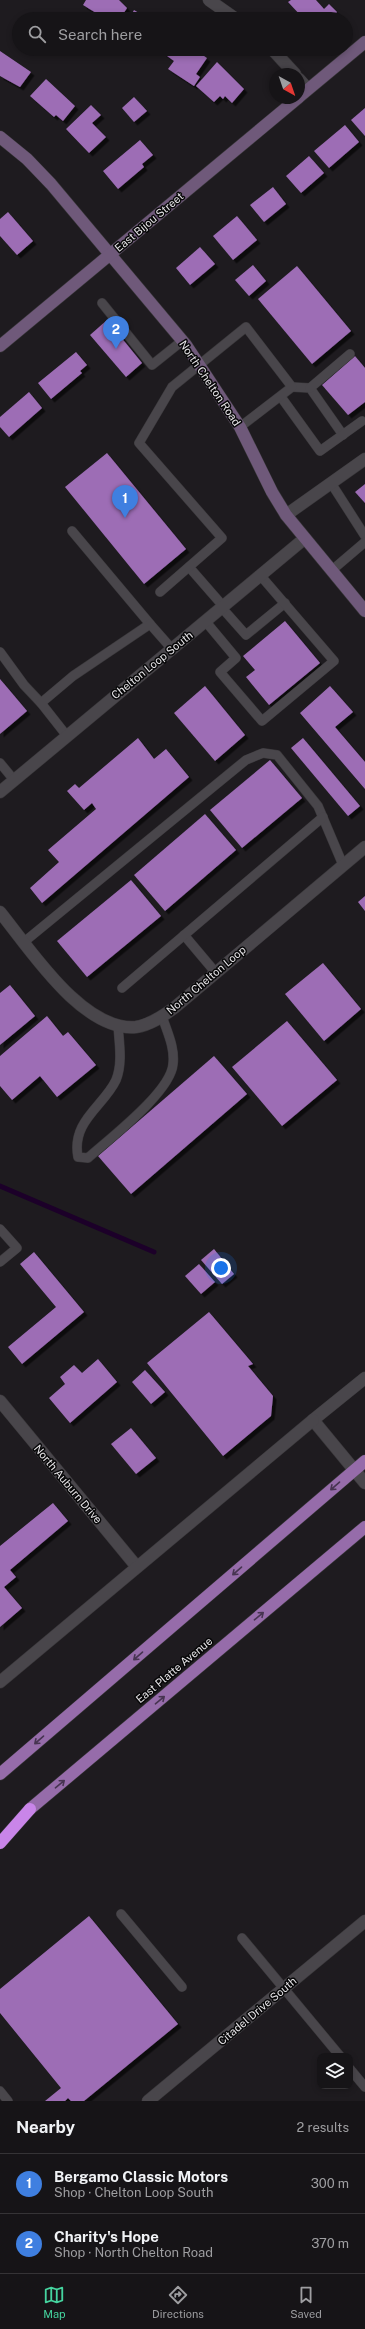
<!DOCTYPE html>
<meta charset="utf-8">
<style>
:root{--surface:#161417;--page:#232124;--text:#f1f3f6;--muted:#9e9ea1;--line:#353336;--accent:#45d49f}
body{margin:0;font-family:"Public Sans",sans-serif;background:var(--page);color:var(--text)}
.controls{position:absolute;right:12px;bottom:12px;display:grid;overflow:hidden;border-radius:8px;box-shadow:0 2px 6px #0003}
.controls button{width:36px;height:36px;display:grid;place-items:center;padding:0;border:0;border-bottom:1px solid var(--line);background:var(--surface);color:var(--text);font:20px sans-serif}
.compass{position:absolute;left:269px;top:68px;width:36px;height:36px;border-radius:50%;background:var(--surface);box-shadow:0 2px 6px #0003;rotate:140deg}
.you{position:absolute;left:221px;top:1268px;width:14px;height:14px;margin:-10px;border:3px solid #fff;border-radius:50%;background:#1a73e8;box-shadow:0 0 0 6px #1a73e833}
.badge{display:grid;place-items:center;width:26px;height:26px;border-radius:50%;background:var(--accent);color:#fff;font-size:13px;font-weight:700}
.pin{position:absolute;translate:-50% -33px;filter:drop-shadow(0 1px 2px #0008)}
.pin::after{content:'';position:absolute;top:21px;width:14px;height:12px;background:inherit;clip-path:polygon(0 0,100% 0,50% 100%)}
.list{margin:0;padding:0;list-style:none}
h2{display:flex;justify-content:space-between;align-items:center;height:52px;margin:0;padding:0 16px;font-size:17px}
h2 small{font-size:13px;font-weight:400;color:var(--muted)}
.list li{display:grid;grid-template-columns:26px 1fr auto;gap:12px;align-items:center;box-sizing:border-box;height:60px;padding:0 16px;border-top:1px solid var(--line)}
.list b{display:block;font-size:15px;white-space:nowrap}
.list p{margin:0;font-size:13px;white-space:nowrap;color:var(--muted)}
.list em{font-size:13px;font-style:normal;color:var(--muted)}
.icon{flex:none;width:22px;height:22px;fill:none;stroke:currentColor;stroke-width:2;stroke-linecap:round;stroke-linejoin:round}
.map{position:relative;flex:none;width:365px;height:2101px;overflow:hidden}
.search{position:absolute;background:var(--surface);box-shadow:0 2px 6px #0003;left:12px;right:12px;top:12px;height:44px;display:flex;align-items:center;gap:10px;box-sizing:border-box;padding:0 14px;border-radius:22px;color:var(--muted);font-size:15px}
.sheet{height:172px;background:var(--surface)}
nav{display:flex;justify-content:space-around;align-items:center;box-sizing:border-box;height:56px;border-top:1px solid var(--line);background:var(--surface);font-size:11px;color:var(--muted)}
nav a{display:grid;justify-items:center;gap:2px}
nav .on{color:var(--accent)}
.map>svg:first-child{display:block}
</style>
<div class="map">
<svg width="365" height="2101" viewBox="0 0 365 2101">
<defs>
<filter id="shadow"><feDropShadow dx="3.5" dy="3.5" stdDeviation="0" flood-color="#0009"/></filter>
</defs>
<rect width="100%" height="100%" fill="#1e1b1f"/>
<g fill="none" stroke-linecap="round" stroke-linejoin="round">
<polyline stroke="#1c0029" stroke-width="5" points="0,1186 154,1252"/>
</g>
<g fill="#9d6db5" filter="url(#shadow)">
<polygon points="86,0 119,0 127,8 120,19 106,19 83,5"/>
<polygon points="291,0 316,0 324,9 329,4 337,12 330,19 304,19 288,2"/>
<polygon points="134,10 149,19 129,19"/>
<polygon points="165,49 200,49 203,51 201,54 207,58 196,74 200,77 194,86 168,69 174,61 163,53"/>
<polygon points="0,51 31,72 20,87 0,76"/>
<polygon points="217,62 244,89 232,103 225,96 223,99 220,96 214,102 196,86"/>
<polygon points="46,79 75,106 63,121 56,115 54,117 30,96"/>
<polygon points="134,97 147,111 134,122 122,108"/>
<polygon points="91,105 101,115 92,123 106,137 89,153 66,129"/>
<polygon points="365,108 365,136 351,120"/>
<polygon points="345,125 359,142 329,168 314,151"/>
<polygon points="140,140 153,155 142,164 144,167 118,189 103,171"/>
<polygon points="309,156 324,173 301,193 286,176"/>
<polygon points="273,187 286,204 264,222 250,205"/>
<polygon points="8,212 33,241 17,255 0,236 0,219"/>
<polygon points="237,216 257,240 233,260 213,236"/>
<polygon points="200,247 215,264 190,285 176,268"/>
<polygon points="253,265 266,281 249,296 235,280"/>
<polygon points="297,266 351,331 312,364 258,299"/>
<polygon points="107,320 142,363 126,377 90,335"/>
<polygon points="76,352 87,365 80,371 82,373 51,399 38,383"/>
<polygon points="355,356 365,368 365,402 348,415 322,385"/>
<polygon points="29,392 42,408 9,437 0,427 0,417"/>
<polygon points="107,453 186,549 144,584 65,487"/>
<polygon points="365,484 365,503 355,492"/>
<polygon points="285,621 320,663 269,705 246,677 255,670 243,656"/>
<polygon points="0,679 27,711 0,734"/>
<polygon points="205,686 245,735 215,761 174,713"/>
<polygon points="330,686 353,712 335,727 365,762 365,789 300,713"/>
<polygon points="138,738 154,759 166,749 189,777 42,903 30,888 59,862 48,850 96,809 92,803 84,810 67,791 75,784 79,788"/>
<polygon points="303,738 360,806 348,816 291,748"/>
<polygon points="270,760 302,798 242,848 210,810"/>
<polygon points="205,814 236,850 165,911 134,875"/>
<polygon points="131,880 161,916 87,977 57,941"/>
<polygon points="365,896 365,911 358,902"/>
<polygon points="323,963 361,1009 324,1041 285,994"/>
<polygon points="10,985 35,1016 0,1045 0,993"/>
<polygon points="47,1016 63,1036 68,1032 96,1065 57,1097 40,1076 12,1100 0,1086 0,1056"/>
<polygon points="287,1021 337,1080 282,1126 232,1067"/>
<polygon points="214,1056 247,1094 131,1194 98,1156"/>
<polygon points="214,1249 234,1274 222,1284 201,1260"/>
<polygon points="34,1252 84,1312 22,1364 8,1347 56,1307 20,1264"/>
<polygon points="199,1264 215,1282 201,1294 185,1276"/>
<polygon points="209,1312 253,1364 248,1366 273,1396 271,1416 223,1456 147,1363"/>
<polygon points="98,1359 117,1382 70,1423 49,1398 65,1384 60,1377 74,1365 82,1373"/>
<polygon points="145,1370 165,1392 151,1404 132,1382"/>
<polygon points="131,1428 156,1458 136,1474 111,1444"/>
<polygon points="53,1503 68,1521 10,1570 16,1577 4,1587 22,1608 0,1627 0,1546"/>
<polygon points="89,1916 178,2024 84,2101 71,2101 68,2098 65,2101 45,2101 61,2088 0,2013 0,1989"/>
</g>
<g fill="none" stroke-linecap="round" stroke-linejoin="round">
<g stroke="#39373a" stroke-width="10">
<g id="lane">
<polyline points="102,303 152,365 182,341"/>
<polyline points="292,387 310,388 343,435"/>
<polyline points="310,388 350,354"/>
<polyline points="281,397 320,451 362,421"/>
<polyline points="331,483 365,536"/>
<polyline points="72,531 150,624"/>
<polyline points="189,567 223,606"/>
<polyline points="331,571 365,542"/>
<polyline points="160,592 222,538 139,443 172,387 246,327 292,387 240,427"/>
<polyline points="222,608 246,635 285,603"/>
<polyline points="206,622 236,658 220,672 262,721 334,661 260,575"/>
<polyline points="0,652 24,685 41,703"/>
<polyline points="67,736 41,703 73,676 150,624 172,649"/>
<polyline points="0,763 14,780"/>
<polyline points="184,935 216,973"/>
<polyline points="24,942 246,760 263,753 277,755 318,806 343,865"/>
<polyline points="122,988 323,817"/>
<path d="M118,1025C119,1042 123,1063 116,1080C104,1106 71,1121 78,1157L88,1158C109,1139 171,1092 173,1064C175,1047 167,1032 162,1016"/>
<polyline points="0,1229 17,1248 0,1262"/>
<polyline points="121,1914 182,1987"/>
<polyline points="242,1938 340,2056"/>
<polyline points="350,2069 365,2087"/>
<polyline points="0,2091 8,2101"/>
</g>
</g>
<g stroke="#39373a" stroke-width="13">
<g id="street">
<polyline points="209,0 236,19"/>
<polyline points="272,49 295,74"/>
<polyline points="299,79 308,89"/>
<polyline points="286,515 365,459"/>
<polyline points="0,792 304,539"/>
<path d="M0,912C30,949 83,1032 136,1027C150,1025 163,1016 174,1008L365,847"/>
<polyline points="365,1378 313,1420 365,1483"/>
<polyline points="0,1401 137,1567"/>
<polyline points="0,1682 313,1420"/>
<polyline points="148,2101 365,1921"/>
</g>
</g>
<g stroke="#39373a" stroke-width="13">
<g id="secondary">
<polyline points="299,97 365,42"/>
<polyline points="0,137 27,159 51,184 186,345 240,427 272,492 286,515 365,611"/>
<polyline points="0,346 298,98"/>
</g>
</g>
<g stroke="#39373a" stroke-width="13">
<g id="primary">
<polyline points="0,1774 365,1461"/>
<polyline points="30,1809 365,1527"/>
</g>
</g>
<g stroke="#39373a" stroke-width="13">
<polyline id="highway" points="0,1843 30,1809"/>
</g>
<use href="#lane" stroke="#49464b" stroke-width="9"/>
<use href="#street" stroke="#49464b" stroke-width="12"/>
<use href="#secondary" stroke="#6f597a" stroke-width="12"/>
<use href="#primary" stroke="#966caa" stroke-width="12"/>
<use href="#highway" stroke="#c985e9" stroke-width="12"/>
</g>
<defs><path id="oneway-shaft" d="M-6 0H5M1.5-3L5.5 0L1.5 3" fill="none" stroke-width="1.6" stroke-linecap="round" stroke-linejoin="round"/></defs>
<g stroke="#473451">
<use href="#oneway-shaft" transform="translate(335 1486) rotate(139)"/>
<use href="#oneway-shaft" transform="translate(237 1571) rotate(139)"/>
<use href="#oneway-shaft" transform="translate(259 1616) rotate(-40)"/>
<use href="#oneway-shaft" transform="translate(138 1656) rotate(139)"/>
<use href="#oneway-shaft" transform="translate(160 1700) rotate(-40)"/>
<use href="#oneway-shaft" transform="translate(39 1740) rotate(139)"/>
<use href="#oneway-shaft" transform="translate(60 1784) rotate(-40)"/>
</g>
<g text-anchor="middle" stroke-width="3" stroke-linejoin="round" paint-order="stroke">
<g font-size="11" fill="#e7e5e8" stroke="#070708">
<text transform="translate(149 222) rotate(-40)" y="4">East Bijou Street</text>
<text transform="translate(210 383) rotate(56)" y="4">North Chelton Road</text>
<text transform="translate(152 665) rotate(-39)" y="4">Chelton Loop South</text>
<text transform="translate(206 980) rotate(-40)" y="4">North Chelton Loop</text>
<text transform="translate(68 1484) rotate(50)" y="4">North Auburn Drive</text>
<text transform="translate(174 1670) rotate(-40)" y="4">East Platte Avenue</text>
<text transform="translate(257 2011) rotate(-40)" y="4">Citadel Drive South</text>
</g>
</g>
</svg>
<div class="controls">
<button><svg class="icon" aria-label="layers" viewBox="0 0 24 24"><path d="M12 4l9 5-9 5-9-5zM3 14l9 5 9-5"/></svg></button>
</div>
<svg class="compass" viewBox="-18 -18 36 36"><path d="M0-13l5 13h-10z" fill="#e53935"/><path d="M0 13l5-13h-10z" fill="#9e9ea1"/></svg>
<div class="you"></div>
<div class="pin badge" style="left:125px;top:518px;background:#3f7fe0">1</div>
<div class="pin badge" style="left:116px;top:349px;background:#3f7fe0">2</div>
<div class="search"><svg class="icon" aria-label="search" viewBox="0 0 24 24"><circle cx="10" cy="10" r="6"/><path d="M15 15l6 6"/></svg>Search here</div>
</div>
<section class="sheet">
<h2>Nearby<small>2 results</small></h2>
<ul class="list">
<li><span class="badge" style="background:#3f7fe0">1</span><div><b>Bergamo Classic Motors</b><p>Shop · Chelton Loop South</p></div><em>300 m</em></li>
<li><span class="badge" style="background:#3f7fe0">2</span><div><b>Charity's Hope</b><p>Shop · North Chelton Road</p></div><em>370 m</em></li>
</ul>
</section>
<nav>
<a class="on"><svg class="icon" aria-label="map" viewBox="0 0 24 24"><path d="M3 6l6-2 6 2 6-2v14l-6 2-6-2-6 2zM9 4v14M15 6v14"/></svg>Map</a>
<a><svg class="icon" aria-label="directions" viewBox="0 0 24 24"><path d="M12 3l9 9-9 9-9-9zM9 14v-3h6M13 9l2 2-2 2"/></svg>Directions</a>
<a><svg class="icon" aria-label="saved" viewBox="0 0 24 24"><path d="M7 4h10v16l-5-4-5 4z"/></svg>Saved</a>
</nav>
